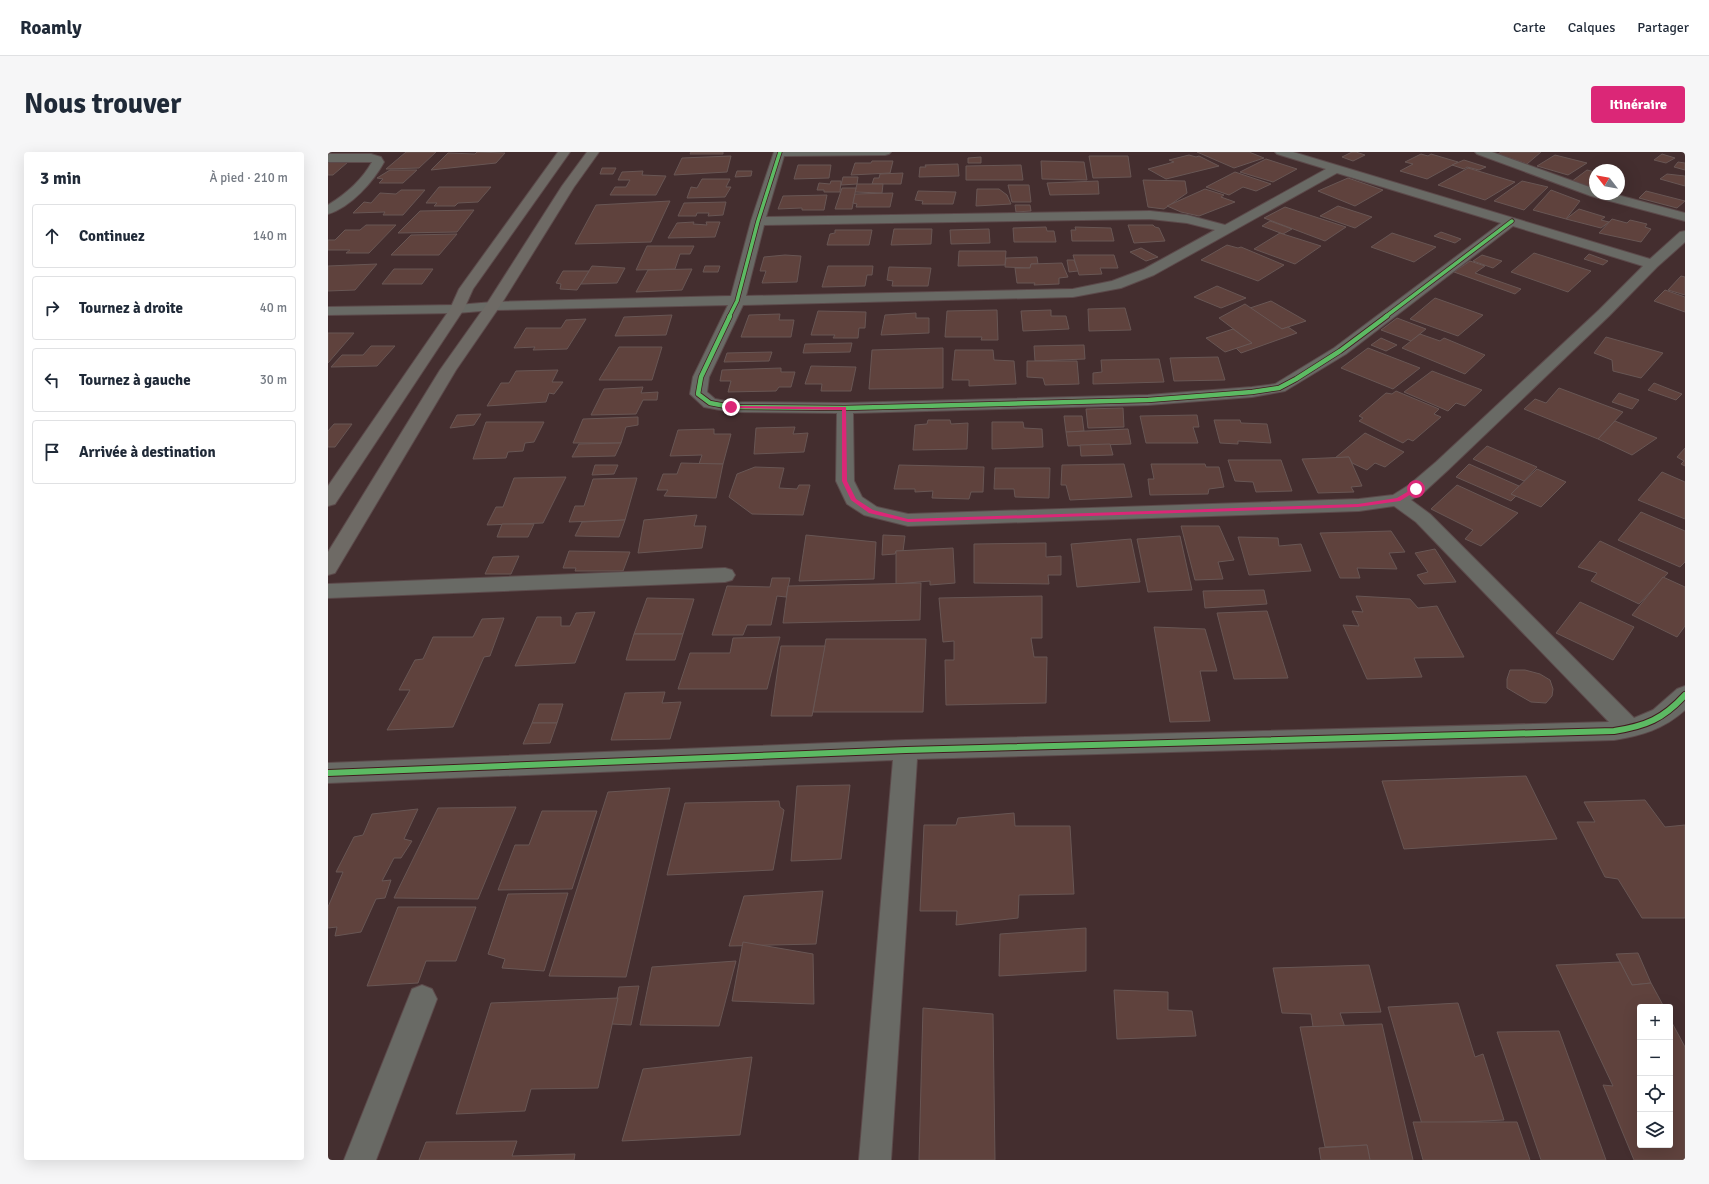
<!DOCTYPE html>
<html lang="fr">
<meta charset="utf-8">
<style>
:root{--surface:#fff;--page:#f6f6f7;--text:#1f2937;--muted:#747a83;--line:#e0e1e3;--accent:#db2777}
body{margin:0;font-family:Signika,sans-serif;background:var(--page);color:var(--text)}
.controls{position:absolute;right:12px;bottom:12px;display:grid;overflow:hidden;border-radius:4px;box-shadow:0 4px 16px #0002}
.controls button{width:36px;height:36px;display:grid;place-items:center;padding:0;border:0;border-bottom:1px solid var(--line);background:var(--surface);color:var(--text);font:20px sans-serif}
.compass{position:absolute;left:1261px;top:12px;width:36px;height:36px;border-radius:50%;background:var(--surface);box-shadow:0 4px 16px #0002;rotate:301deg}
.stop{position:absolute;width:12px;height:12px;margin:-9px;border:3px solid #db2777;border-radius:50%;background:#fff}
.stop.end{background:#db2777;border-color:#fff;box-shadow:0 1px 4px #0008}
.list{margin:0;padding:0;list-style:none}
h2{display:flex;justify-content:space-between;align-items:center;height:52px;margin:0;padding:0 16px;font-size:17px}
h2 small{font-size:13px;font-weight:400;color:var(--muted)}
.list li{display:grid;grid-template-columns:26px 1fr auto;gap:12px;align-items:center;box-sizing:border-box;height:64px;margin:0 8px 8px;padding:0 8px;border:1px solid var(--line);border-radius:4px}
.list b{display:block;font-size:15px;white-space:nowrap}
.list em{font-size:13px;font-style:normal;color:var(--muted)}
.icon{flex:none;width:22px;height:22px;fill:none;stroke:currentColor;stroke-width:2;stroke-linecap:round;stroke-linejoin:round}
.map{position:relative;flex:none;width:1357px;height:1008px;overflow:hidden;border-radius:4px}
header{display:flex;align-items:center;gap:24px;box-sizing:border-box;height:56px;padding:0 20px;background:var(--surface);border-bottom:1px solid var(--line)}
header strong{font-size:19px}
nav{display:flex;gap:22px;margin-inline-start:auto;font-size:14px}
.intro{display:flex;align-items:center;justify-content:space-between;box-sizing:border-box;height:96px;padding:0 24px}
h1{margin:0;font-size:28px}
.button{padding:10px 18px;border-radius:4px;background:var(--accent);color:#fff;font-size:14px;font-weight:700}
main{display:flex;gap:24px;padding:0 24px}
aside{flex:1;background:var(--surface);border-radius:4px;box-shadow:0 4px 16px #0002}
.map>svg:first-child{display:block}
</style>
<header>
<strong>Roamly</strong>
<nav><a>Carte</a><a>Calques</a><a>Partager</a></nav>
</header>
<div class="intro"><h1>Nous trouver</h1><a class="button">Itinéraire</a></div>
<main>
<aside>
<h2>3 min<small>À pied · 210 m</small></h2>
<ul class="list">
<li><svg class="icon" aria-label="ahead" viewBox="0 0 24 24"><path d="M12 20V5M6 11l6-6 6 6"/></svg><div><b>Continuez</b></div><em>140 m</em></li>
<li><svg class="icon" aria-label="right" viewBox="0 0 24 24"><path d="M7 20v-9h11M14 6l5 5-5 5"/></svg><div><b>Tournez à droite</b></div><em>40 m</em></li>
<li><svg class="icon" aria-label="left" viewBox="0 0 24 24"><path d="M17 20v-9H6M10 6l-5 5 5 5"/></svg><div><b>Tournez à gauche</b></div><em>30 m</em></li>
<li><svg class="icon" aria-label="arrive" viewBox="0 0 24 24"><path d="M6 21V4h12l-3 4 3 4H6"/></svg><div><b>Arrivée à destination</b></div></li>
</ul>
</aside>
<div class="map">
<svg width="1357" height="1008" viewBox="0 0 1357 1008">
<rect width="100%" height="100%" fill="#442e2f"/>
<g fill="#5f423d" stroke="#685654">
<polygon points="78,0 108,0 91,16 58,17"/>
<polygon points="149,0 177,1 168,11 103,18 120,1 147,2"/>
<polygon points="363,0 395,0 395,2 362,2"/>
<polygon points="869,0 921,0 936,6 906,16"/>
<polygon points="1024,0 1028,0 1037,3 1025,9 1014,5"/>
<polygon points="1173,0 1213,0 1199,12 1170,2"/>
<polygon points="1093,2 1100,4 1103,2 1130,10 1099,27 1072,19 1085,12 1077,10"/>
<polygon points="1334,2 1347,6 1338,11 1326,8"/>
<polygon points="861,3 868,5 871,4 891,14 838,27 820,17 846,10 841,8"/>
<polygon points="1227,3 1259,11 1240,23 1209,14"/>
<polygon points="403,4 399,20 346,23 354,6"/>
<polygon points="761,4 800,4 803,25 765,26"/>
<polygon points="653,5 653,11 640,11 640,6"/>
<polygon points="938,7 969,17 945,30 912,20"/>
<polygon points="1136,8 1158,15 1151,18 1139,15 1136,17 1124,13"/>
<polygon points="544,9 565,9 562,21 523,23 527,11 543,11"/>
<polygon points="713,9 756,10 759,28 714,27"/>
<polygon points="0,10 20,10 5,23 0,23"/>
<polygon points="1350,10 1357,11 1357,18 1346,15"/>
<polygon points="630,12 631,24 591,25 592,15 598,15 597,13"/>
<polygon points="470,13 503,13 501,26 466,27"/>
<polygon points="693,13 695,28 638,28 638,14"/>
<polygon points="274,16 288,16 285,22 272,22"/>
<polygon points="1140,16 1187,30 1157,48 1110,33"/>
<polygon points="62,18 89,18 75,31 51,31 55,27 49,26"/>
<polygon points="1259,18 1267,20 1267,38 1243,30"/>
<polygon points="315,19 314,23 338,24 328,43 282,43 287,35 298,35 302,28 290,28 294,20"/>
<polygon points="409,19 424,19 423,24 407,25"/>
<polygon points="907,20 943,32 928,39 915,35 901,43 878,35"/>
<polygon points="575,21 573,32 544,32 546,26 551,26 552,22"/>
<polygon points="1339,22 1357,24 1357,34 1332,27"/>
<polygon points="515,25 530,25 529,32 513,33"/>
<polygon points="1020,26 1055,38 1027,54 990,39"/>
<polygon points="374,27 402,27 398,35 403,35 397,45 359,46 363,35 369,36"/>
<polygon points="815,28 857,29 859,41 836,57 820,55"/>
<polygon points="503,29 513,29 512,40 496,40 496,38 489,38 491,31 502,32"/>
<polygon points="770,29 771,42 722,43 719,31"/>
<polygon points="1194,29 1220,35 1196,58 1166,49"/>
<polygon points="529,32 555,32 554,41 527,40"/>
<polygon points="680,33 701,33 703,50 684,50"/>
<polygon points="111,35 163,35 150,50 130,51 127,54 106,54 109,51 98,51"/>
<polygon points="514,36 528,36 524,57 507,57"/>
<polygon points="649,37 671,37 679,43 683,52 648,54"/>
<polygon points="877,37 896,43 893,45 907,50 871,64 853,60 839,54"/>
<polygon points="73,38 97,38 75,63 55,63 57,60 25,61 36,50 43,51 52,41 68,42"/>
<polygon points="1223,38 1252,49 1238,67 1205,58"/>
<polygon points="590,39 628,40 625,52 594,52 595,49 587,48"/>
<polygon points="1318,39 1357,49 1349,56 1311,46"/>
<polygon points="565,41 562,55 528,55 529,52 525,51 527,42"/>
<polygon points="499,43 496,58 474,58 474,56 450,57 455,44"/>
<polygon points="342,49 323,90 247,92 268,53"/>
<polygon points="398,50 395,63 380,64 381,61 369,61 368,64 350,64 356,51"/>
<polygon points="687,53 702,53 703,59 688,60"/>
<polygon points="1010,54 1044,65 1027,76 992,64"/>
<polygon points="957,55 1018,75 997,89 936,66"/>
<polygon points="1251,57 1277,65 1273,68 1281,70 1273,76 1238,67"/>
<polygon points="146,58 129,80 70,81 92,59"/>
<polygon points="1284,67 1299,71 1302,68 1319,72 1317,75 1323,77 1313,90 1271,81"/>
<polygon points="942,69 964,77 955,82 934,74"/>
<polygon points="366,70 365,72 379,73 378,70 392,70 387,85 340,86 349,71"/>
<polygon points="38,73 68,73 41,101 18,101 22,98 0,98 0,88 7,88 17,78 32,78"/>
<polygon points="800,73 825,73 827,75 831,76 837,89 806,91"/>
<polygon points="718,75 719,79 726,79 728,90 686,90 685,76"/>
<polygon points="747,75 783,76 786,89 744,89 743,78 748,78"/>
<polygon points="566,77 604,77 603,92 563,93"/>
<polygon points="661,77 662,91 623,92 622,78"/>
<polygon points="507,78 544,78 541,93 499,93 502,82 507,81"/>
<polygon points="1113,80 1133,87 1127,91 1106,84"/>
<polygon points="952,81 955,82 993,94 967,112 926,97"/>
<polygon points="1064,81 1108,95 1086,110 1043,95"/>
<polygon points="129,82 111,103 63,103 83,83"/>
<polygon points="899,93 910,96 913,95 956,113 930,129 873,108"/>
<polygon points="319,94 366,94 362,102 352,102 347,117 308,118"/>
<polygon points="813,96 830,105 818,109 802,100"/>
<polygon points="631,99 678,99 677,113 630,114"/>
<polygon points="1206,101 1263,119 1240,140 1183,120"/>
<polygon points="1261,102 1280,109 1275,113 1256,107"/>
<polygon points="457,103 473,104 469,130 434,131 438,119 432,119 436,105"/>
<polygon points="745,103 786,103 790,116 772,116 774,122 751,123"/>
<polygon points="1154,103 1174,109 1165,116 1145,109"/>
<polygon points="709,105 710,112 703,112 702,116 677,115 678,106"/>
<polygon points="739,108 746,108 750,119 741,120"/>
<polygon points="1142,109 1157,114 1147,121 1193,137 1187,142 1126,120"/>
<polygon points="734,111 740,125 731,126 731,132 706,133 707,131 689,131 687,116 702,116 703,112"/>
<polygon points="49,112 27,138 0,139 0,114"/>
<polygon points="264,114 297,116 289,131 253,132"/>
<polygon points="377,114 392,114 390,120 375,120"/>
<polygon points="500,114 545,114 544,123 539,123 537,134 494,135"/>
<polygon points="561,115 603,116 600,134 564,134 565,129 559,128"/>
<polygon points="66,117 105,117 94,132 54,132"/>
<polygon points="364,117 354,138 308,140 320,118"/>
<polygon points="235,119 261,119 249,138 232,137 233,132 228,131"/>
<polygon points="1353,124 1357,125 1357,143 1340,138"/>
<polygon points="889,134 918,146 893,156 866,145"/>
<polygon points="1337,138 1357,145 1357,160 1326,149"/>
<polygon points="1107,146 1155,163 1130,184 1082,167"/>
<polygon points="943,149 978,169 954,177 922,156"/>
<polygon points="917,152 954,177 960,175 969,181 913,201 908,196 924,191 891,166"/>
<polygon points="797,156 803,178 761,179 760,157"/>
<polygon points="669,158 670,188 653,188 654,185 617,185 619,159"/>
<polygon points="723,158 723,164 738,164 741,177 695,179 693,159"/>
<polygon points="490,159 538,160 537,176 531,176 530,186 505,186 507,183 483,183"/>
<polygon points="588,161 588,166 601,166 601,181 553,183 557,163"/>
<polygon points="452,162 451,168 466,168 463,185 413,185 421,163"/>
<polygon points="344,163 338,183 287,184 296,165"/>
<polygon points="1069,166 1098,177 1083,189 1053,178"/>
<polygon points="258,167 239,197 205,198 207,195 186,196 198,176 233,176 238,168"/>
<polygon points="905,177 924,191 897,200 878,186"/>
<polygon points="0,181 26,181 0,211"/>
<polygon points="1092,182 1112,189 1116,186 1157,203 1137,222 1074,196"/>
<polygon points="1278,185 1335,201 1313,226 1285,219 1284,208 1266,201"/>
<polygon points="1053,186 1069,193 1058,199 1043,193"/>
<polygon points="524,191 522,200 475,201 477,192"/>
<polygon points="756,193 757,207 707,209 706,194"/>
<polygon points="43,194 67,194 49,214 3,215 14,203 35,203"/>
<polygon points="291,195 334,195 324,228 271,228"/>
<polygon points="615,196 615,236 541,237 544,198"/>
<polygon points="1040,196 1092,216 1065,237 1013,216"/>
<polygon points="627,198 665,198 666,208 686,209 688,232 641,234 641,228 624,228"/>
<polygon points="444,200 441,209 396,210 399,201"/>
<polygon points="890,205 897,228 846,229 842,206"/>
<polygon points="831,207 836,230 765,232 765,221 774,220 773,208"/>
<polygon points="699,209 749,209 751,232 717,233 715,226 699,225"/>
<polygon points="483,214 528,215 523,239 493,239 494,232 477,232"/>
<polygon points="453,216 453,220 467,220 463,235 451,235 448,239 400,240 403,229 392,229 394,218"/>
<polygon points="230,218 224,230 235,230 226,242 221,241 218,250 159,254 173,231 181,231 188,219"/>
<polygon points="1104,219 1154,238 1137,254 1128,251 1120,259 1076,240"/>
<polygon points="1326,231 1354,242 1348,248 1320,238"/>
<polygon points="315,235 313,241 330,240 329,248 315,248 308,262 263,263 276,237"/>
<polygon points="1231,236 1295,260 1270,287 1196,257 1207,247 1218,251"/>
<polygon points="1068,239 1111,257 1106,262 1113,265 1085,289 1080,287 1075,291 1031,269 1035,266 1031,264 1058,241 1064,242"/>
<polygon points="1291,241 1311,248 1304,257 1284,250"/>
<polygon points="795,256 796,275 760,276 758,257"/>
<polygon points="153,262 146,273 122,276 129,263"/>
<polygon points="869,263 871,275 865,275 870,291 818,291 812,264"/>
<polygon points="736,264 754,264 756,279 738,280"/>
<polygon points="310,265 310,273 298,275 293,291 245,291 255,267"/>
<polygon points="600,268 622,268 623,272 640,271 639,297 585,298 587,273 599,272"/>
<polygon points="886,268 912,268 913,271 939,272 943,291 910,289 910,292 892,291"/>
<polygon points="1287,269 1329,286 1304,303 1270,287"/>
<polygon points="158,270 216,270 206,290 197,291 195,299 180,300 178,306 145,307"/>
<polygon points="664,270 695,270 696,276 714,277 715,295 664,297"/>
<polygon points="6,272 24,272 7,295 0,295 0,279"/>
<polygon points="467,275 465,282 480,281 476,300 426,302 428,276"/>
<polygon points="386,277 386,282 403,282 395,312 371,312 374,303 342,304 350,278"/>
<polygon points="800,277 803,292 740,294 738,280"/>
<polygon points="1037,281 1076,300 1057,315 1047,311 1039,318 1024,311 1021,305 1007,306"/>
<polygon points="293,291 287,304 244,305 251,292"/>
<polygon points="782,292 785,303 753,304 752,293"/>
<polygon points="1159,294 1209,315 1196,329 1145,307"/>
<polygon points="1357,296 1357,314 1353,312 1356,309 1349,305"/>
<polygon points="1021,305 1034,334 1023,335 1026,340 990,341 974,307"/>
<polygon points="900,308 953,308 964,339 928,340 925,330 907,329"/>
<polygon points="353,311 395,312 388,346 336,344 340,338 329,338 335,322 349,322"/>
<polygon points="796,312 804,345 742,348 738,333 733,333 734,313"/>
<polygon points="823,312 877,312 878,315 891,315 896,335 881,337 880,342 822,343 820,327 826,327"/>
<polygon points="1141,312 1191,334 1183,342 1188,344 1183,349 1128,325"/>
<polygon points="267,313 290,313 286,322 264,323"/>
<polygon points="571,313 656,315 655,340 643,340 641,347 604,346 605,339 587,340 587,337 566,337"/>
<polygon points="427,315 456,316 451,336 469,337 471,333 482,333 475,363 424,362 401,345 409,322"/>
<polygon points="667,316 722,316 721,346 687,345 686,337 666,337"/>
<polygon points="1209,317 1238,330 1213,355 1183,342"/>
<polygon points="1334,320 1357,330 1357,367 1310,348"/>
<polygon points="238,325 215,371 159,373 168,355 175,355 186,326"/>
<polygon points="309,326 297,368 241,370 247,354 256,354 265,327"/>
<polygon points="1129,333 1190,361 1153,394 1137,387 1145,378 1103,357"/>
<polygon points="1313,360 1357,379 1357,410 1352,415 1290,388"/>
<polygon points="369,363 366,374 378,374 374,396 310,401 316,368"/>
<polygon points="297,368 291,385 247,384 254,370"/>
<polygon points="174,372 206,372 200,385 169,385"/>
<polygon points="853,374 891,374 906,408 890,410 895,427 867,428"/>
<polygon points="1063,379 1077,400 1061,401 1069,417 1029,416 1032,426 1012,426 992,381"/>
<polygon points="478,383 548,390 546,427 471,429"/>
<polygon points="555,383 577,384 575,399 568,399 567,402 554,403"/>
<polygon points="852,384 864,438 820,440 809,387"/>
<polygon points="910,385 950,386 951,394 973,392 983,419 921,423"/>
<polygon points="803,387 812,430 749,435 743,392"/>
<polygon points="1272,389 1340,421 1311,452 1263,429 1269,421 1250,415"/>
<polygon points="718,391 718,405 733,404 733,423 720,423 721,432 646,431 646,392"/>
<polygon points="625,396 627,431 602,433 602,429 568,432 568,399"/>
<polygon points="1107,397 1128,430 1096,432 1089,423 1100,420 1087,401"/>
<polygon points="241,399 302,400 295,419 247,419 248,416 235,416"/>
<polygon points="191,404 183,422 157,422 165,405"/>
<polygon points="1335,425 1357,435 1357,474 1349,485 1304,463"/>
<polygon points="444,426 462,426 458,445 449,444 443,473 419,473 415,483 384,483 399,434 442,435"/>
<polygon points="593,431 592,468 455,471 460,434"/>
<polygon points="936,438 939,452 877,456 875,439"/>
<polygon points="714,444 714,486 703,486 706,505 719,505 718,551 618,553 617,508 626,508 626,489 615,490 611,446"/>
<polygon points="1028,444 1082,447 1090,456 1109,454 1136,505 1086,506 1094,525 1039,527 1015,473 1031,474 1024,459 1035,460"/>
<polygon points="319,446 366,447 355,482 306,482"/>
<polygon points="1252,450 1306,475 1285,508 1228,481"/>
<polygon points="939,459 960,526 906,527 889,461"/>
<polygon points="267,460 247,511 187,514 209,465 233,465 233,474 242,474 248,461"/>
<polygon points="176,466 162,504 156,505 125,575 59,578 82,538 71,538 87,508 95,507 105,485 145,485 154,467"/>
<polygon points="826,475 877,477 889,519 872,519 882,569 842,570"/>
<polygon points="306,482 355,482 347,508 298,508"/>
<polygon points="452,485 439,537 350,537 362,501 402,501 405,486"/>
<polygon points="498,487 598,487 595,560 485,560"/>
<polygon points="453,494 497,494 484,564 443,564"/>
<polygon points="1182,518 1197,518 1212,522 1222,528 1225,537 1224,544 1218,551 1203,550 1189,542 1179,536 1179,527"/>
<polygon points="337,540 334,551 353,550 342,587 283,588 297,541"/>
<polygon points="211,552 235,552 229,571 204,571"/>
<polygon points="204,571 229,571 222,591 195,592"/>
<polygon points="1198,624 1229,687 1076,697 1054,629"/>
<polygon points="522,633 513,707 463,709 469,634"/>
<polygon points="342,636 298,825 221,824 280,640"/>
<polygon points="1317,648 1337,675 1357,673 1357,766 1314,766 1290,727 1277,725 1249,670 1267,670 1256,650"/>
<polygon points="451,649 452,655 456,658 445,718 339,723 357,651"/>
<polygon points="188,655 150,747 66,746 110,656"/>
<polygon points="90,657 76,687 84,689 73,706 66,706 54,729 63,728 57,746 48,747 33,780 7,784 9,775 0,776 0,755 15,720 8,720 26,685 35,683 44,662"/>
<polygon points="214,659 269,659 244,737 170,738 187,693 201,693"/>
<polygon points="686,661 687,674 742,674 746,742 691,743 690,766 628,773 629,759 592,759 596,673 628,673 630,666"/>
<polygon points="495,739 488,792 401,794 416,744"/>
<polygon points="240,741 216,819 174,816 177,807 160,802 180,742"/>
<polygon points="70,755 148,755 128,809 98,809 90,831 39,834"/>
<polygon points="758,776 758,819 671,824 672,782"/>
<polygon points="415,790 485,802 486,852 404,849"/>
<polygon points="1310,801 1323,831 1304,833 1288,802"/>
<polygon points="408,809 391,874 312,873 324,815"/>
<polygon points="1292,810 1304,833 1323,831 1336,855 1312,855 1312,993 1342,993 1342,867 1357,895 1357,1008 1306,1008 1275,933 1285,934 1228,813"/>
<polygon points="1041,813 1053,860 1012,861 1018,878 986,881 983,862 954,861 945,816"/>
<polygon points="311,834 303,873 284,872 291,835"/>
<polygon points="786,838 840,840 840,858 864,859 868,884 789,887"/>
<polygon points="290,846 270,936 203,937 197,959 128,962 163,851"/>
<polygon points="1130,851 1147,905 1155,902 1176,968 1094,972 1060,855"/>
<polygon points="595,856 665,862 667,1008 591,1008"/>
<polygon points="1054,872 1085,1008 1042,1008 1039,993 997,995 972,875"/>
<polygon points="1231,879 1278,1008 1213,1008 1169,880"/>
<polygon points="424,905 412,983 294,989 315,917"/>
<polygon points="1085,970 1189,970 1202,1008 1095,1008"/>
<polygon points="189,989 184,1004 247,1002 246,1008 91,1008 98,990"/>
<polygon points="1039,993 1042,1008 993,1008 991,996"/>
</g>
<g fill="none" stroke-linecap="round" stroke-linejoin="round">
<g stroke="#5c4a4b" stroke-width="2">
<g id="minor">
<path d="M446,0H563L561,2L557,3L456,4L438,65L822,59L859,63L897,73L998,17L949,2L947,0H965L1322,107L1352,80L1357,79V90L1329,115L1281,164L1120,318L1095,341L1083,348L1102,362L1306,566L1325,558L1349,537L1357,534V558C1336,577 1313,584 1286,588L589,607L563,1008H531L565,608L0,631V611L578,588L1281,570L1088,370L1066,354L1031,359L580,374L536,363L519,352L517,348L508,329L509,261L403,260L376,255L362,242L365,225L400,153L165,158L129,161L0,163V155L129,153L165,150L403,144L423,69ZM1009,21L1173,71L1006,196L947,232L924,235L820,243L517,251L403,250L387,247L379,240L381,225L415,153L745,145L793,136L826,123ZM822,67L859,71L887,78L816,117L784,129L745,137L418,144L436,73ZM1185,74L1315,114L1271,158L1108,310L1081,333L1065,343L1031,347L580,362L549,355L534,345L526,329L525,261L820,253L924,245L957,239L1018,202Z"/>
<polygon points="1147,0 1164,0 1267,37 1267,42 1286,42 1357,61 1357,69 1263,44 1149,2"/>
<path d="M0,2H43L53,5L56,10C46,29 22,56 0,62V53C18,42 34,28 44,10H0Z"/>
<polygon points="397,416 404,418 407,423 404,428 397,430 0,446 0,432"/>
<polygon points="94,833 104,837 109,847 48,1008 16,1008 84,837"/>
</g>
</g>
<g stroke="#5c4a4b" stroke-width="2">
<g id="major">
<polygon points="230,0 242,0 145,137 136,157 7,352 0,354 0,334 122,157 131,137"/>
<polygon points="259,0 271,0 246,35 172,154 128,218 7,421 0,423 0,400 112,218 158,153 234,34"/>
</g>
</g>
<use href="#minor" fill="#696a65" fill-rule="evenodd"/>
<use href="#major" fill="#6e6a65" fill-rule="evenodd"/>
<g stroke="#411b1e" stroke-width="5">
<g id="cycleway-far2">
<polyline points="401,165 409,149 430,69 452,0"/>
<polyline points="1057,165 1184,69"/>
</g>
</g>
<g stroke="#411b1e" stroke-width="6">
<polyline id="cycleway-far1" points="402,164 373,225 370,242 382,251 403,255 517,256 820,248 924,240 951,236 968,227 1012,199 1059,164"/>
</g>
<g stroke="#411b1e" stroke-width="8">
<path id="cycleway" d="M0,621L578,598L1286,579C1318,574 1335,567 1357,543"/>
</g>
<use href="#cycleway-far2" stroke="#5cba63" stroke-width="3.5"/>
<use href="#cycleway-far1" stroke="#5cba63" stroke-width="4.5"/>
<use href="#cycleway" stroke="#5cba63" stroke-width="6"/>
</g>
<polygon fill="#db2777" points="403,254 518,255 519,329 528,347 545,358 580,367 1030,352 1069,346 1086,336 1091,337 1072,349 1030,355 580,370 541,361 523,348 514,329 514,258 401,256 401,255"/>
</svg>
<div class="controls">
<button>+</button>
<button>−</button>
<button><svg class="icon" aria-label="locate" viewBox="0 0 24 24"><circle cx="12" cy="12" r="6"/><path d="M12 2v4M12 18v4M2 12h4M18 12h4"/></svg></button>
<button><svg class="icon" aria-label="layers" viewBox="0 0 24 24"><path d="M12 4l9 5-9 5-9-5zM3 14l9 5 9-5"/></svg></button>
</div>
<svg class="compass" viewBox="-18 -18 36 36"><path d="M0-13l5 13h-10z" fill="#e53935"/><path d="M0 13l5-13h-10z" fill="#747a83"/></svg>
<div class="stop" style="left:1088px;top:337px"></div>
<div class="stop end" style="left:403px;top:255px"></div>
</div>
</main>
